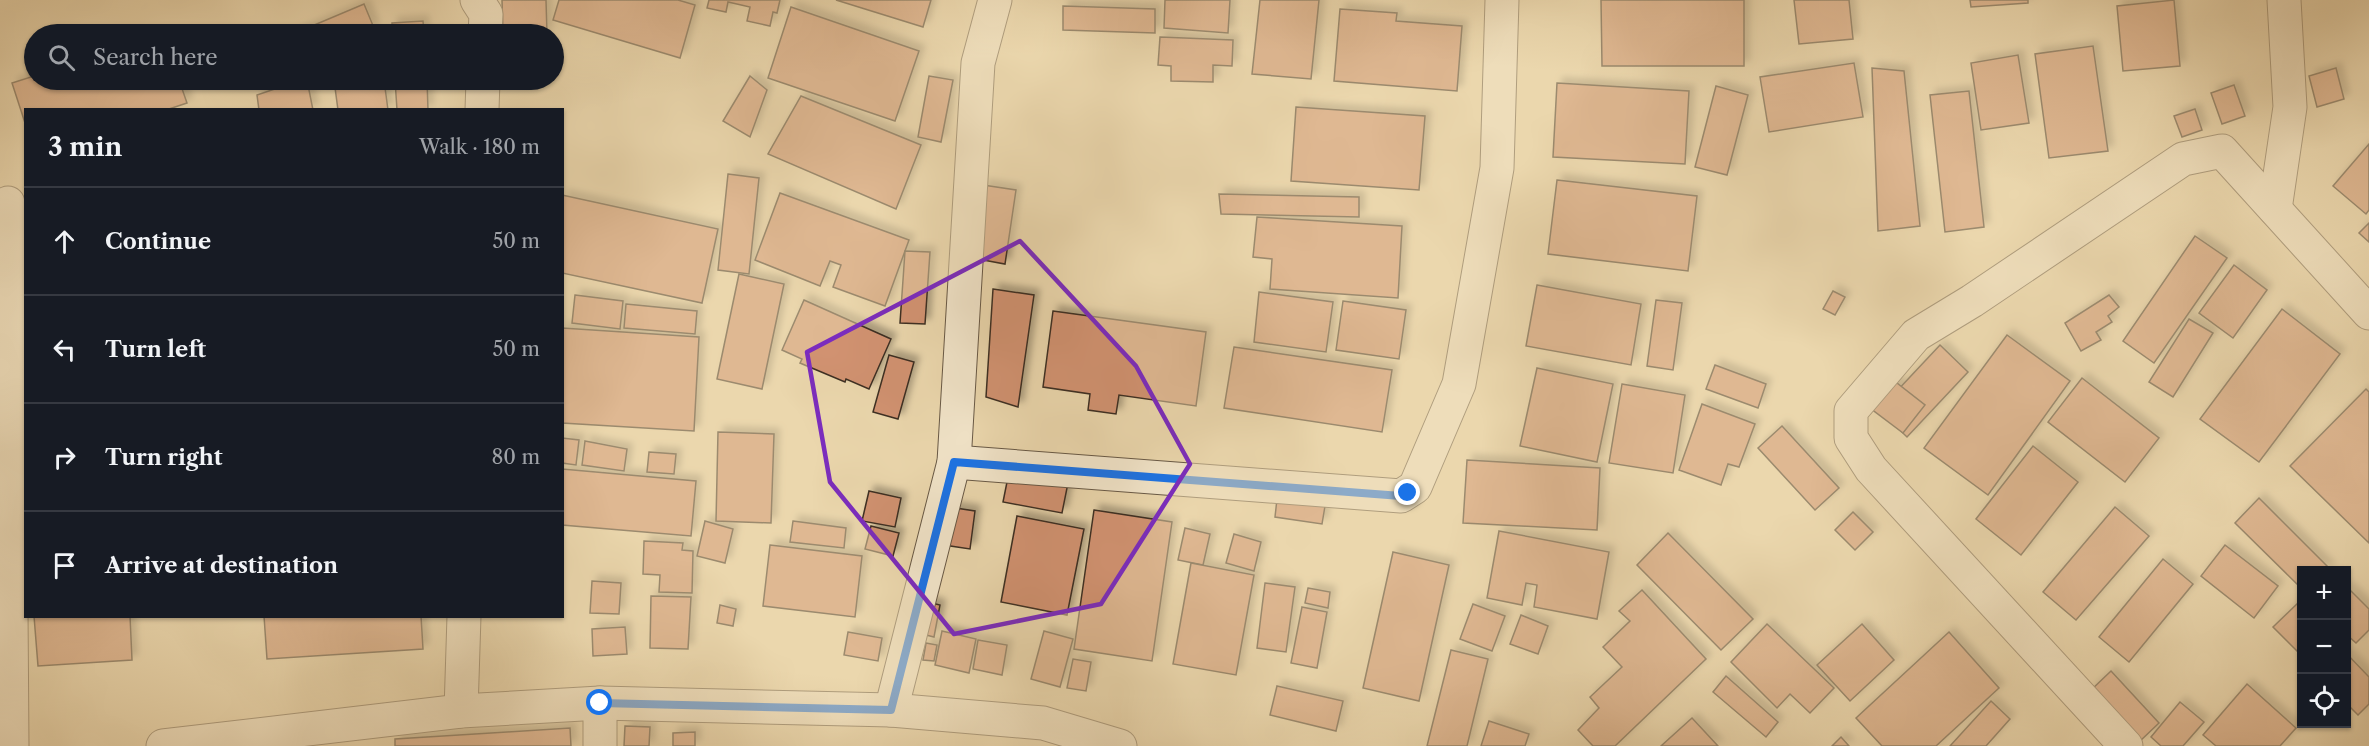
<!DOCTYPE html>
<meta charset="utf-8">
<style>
:root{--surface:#171b24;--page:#20242c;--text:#f1f3f6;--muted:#9ea1a6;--line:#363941}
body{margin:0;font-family:"Libre Caslon Text",serif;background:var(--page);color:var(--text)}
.controls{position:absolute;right:18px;bottom:18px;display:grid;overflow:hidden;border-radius:0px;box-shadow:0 2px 4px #0004}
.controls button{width:54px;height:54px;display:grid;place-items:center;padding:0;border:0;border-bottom:2px solid var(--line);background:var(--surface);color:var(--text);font:30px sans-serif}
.stop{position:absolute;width:18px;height:18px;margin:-14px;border:4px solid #1a73e8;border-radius:50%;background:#fff}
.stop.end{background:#1a73e8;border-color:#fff;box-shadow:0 2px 6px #0008}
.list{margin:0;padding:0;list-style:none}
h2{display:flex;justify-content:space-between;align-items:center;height:78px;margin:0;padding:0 24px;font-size:26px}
h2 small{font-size:20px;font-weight:400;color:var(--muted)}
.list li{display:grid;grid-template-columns:39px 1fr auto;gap:18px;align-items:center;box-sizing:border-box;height:108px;padding:0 24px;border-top:2px solid var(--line)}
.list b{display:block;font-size:22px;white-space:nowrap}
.list em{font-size:20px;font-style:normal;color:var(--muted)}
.icon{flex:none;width:33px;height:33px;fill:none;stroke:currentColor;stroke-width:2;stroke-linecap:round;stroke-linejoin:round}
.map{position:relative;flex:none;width:2369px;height:746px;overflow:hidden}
.search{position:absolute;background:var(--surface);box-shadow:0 2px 4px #0004;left:24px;top:24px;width:540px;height:66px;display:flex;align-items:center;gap:15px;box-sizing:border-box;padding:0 21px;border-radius:33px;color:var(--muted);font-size:22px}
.panel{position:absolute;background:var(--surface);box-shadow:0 2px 4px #0004;left:24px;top:108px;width:540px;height:510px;border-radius:0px}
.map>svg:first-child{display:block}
</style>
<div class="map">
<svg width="2369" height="746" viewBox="0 0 2369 746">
<defs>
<filter id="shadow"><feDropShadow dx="5.5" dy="-5.5" stdDeviation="3" flood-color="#0004"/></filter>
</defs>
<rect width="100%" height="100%" fill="#ebd7ad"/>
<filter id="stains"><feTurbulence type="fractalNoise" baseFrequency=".00333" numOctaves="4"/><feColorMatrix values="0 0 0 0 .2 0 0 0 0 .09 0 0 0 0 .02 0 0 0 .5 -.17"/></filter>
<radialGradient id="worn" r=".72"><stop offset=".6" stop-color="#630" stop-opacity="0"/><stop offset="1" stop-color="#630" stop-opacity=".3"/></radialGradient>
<g fill="#d19271" stroke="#3c2f23" stroke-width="1.5" filter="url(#shadow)">
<polygon points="502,0 546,0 547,34 503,34"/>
<polygon points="559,0 678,0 695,5 680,58 553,20"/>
<polygon points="709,0 780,0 777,13 773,12 770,26 747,21 750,7 728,2 726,12 707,8"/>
<polygon points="836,0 931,0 923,27"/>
<polygon points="1165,0 1230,0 1228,33 1164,28"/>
<polygon points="1260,0 1319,0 1311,79 1252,74"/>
<polygon points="1601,0 1744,0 1744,66 1602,66"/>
<polygon points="1794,0 1849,0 1853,39 1799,44"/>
<polygon points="1970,0 2028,0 2028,3 1971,7"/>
<polygon points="2174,0 2180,66 2123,71 2117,6"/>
<polygon points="364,4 374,28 359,34 293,34"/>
<polygon points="1063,6 1155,9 1155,33 1063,30"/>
<polygon points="791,7 919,51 895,121 768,78"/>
<polygon points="1340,9 1397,13 1396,21 1462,26 1457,91 1334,81"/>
<polygon points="423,21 424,34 393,34 392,23"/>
<polygon points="1160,37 1233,40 1232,66 1213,65 1213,82 1171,81 1171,66 1158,65"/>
<polygon points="2093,46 2108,151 2049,158 2035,54"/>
<polygon points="2018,55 2029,123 1981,130 1971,63"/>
<polygon points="1854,63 1863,117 1769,132 1760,77"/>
<polygon points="1872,68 1904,71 1920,226 1878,231"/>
<polygon points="2336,68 2344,99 2317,107 2309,76"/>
<polygon points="34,76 34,80 179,80 187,103 166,110 26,110 26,126 12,83"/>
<polygon points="750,76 767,90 750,137 723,121"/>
<polygon points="929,76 953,80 941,142 918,137"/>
<polygon points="230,80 253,80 234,88"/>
<polygon points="301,80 307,80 313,110 259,110 257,95"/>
<polygon points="334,80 384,80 388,110 338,110"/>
<polygon points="395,80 427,80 428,110 397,110"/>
<polygon points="1557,83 1689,91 1685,164 1553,157"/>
<polygon points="2234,85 2245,116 2222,124 2211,93"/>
<polygon points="1716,86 1748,95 1727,175 1695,167"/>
<polygon points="1969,91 1984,227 1945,232 1930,95"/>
<polygon points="801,96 921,145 896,209 768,154"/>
<polygon points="1296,107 1425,116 1419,190 1291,181"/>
<polygon points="2195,109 2202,130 2182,137 2174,116"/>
<polygon points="2369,144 2369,210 2366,214 2333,186"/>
<polygon points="728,174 759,178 749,274 718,270"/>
<polygon points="1557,180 1697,196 1688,271 1548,254"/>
<polygon points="983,185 1016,190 1005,264 972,258"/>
<polygon points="780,193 909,240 885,306 833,287 841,265 830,261 820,286 755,260"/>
<polygon points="1219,194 1359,197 1359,217 1221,214"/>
<polygon points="562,195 718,229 702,303 562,273"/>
<polygon points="1257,217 1402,226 1398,298 1270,289 1272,259 1253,257"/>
<polygon points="2369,223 2369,242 2359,233"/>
<polygon points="2195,236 2227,258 2154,363 2123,341"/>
<polygon points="905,251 930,252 925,324 900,323"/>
<polygon points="2234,265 2267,290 2233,338 2199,313"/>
<polygon points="739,274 784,284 762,389 717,379"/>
<polygon points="1537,285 1641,304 1631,365 1526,346"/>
<polygon points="993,289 1034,295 1018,407 986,397"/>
<polygon points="1833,291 1845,297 1835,315 1823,309"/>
<polygon points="1259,292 1333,302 1326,352 1254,342"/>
<polygon points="575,295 623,301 620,329 572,323"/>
<polygon points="2109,295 2119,307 2108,316 2112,322 2096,332 2101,340 2081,351 2065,323"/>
<polygon points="804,300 891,339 869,389 846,379 845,382 800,363 802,359 782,350"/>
<polygon points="1656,300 1682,303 1673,370 1647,366"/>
<polygon points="1343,301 1406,310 1399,359 1336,350"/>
<polygon points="626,304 697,311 695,334 624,328"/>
<polygon points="2282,309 2340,354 2259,462 2200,419"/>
<polygon points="1053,311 1206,332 1196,406 1119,395 1116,414 1088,410 1090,394 1043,387"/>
<polygon points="2189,319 2213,333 2173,397 2149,382"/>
<polygon points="562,328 699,337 694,431 562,423"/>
<polygon points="2007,335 2070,381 1988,495 1924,448"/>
<polygon points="1940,345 1968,372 1907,437 1879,410"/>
<polygon points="1234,347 1392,370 1382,432 1224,408"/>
<polygon points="889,355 914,362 898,419 873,412"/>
<polygon points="1715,365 1766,384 1758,408 1706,389"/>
<polygon points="1537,368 1613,384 1597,462 1520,446"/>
<polygon points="1888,376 1925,405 1903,433 1866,405"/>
<polygon points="2082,378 2159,438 2125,482 2048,422"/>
<polygon points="1622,384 1685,395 1673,473 1609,463"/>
<polygon points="2366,389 2369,392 2369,543 2290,466"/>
<polygon points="1702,404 1755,424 1739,467 1728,464 1721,485 1679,470"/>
<polygon points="1782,426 1839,488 1815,510 1758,448"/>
<polygon points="718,432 774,434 771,523 716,521"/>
<polygon points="562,438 579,440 576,465 562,463"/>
<polygon points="585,441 627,449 624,471 582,465"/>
<polygon points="2033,446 2078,482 2021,555 1976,519"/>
<polygon points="649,452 676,454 674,474 647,472"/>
<polygon points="1467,460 1600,468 1597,530 1463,523"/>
<polygon points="1010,467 1069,478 1062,513 1003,502"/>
<polygon points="562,469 696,481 691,536 562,525"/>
<polygon points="869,491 901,498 895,527 862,521"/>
<polygon points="2259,498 2331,570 2302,570 2302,589 2235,523"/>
<polygon points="1277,499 1325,506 1322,524 1275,517"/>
<polygon points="949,507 975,511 970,549 944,545"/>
<polygon points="2115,507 2149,536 2076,620 2043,592"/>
<polygon points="1094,510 1172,522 1152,661 1074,649"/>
<polygon points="1853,512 1873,532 1855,550 1835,530"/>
<polygon points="1017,516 1084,529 1067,615 1001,602"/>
<polygon points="705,521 733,529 725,563 697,556"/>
<polygon points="793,521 846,528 844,548 790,542"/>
<polygon points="871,526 899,533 893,556 865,549"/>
<polygon points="1185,528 1210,534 1203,565 1178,560"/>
<polygon points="1499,531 1609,552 1597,619 1534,607 1537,585 1526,583 1522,605 1487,598"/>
<polygon points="1668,533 1753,619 1721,650 1637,565"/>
<polygon points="1234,534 1261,542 1254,571 1226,563"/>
<polygon points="644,541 683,543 682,550 693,551 692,593 659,592 660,575 643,574"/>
<polygon points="770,545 862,556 855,617 763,606"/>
<polygon points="2225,545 2278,586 2254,618 2201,576"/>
<polygon points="1393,552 1449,565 1419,701 1363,688"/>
<polygon points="2163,559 2193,584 2129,662 2099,637"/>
<polygon points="1191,563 1254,575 1236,675 1173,664"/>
<polygon points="592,581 621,583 619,614 590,613"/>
<polygon points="1265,583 1295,587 1286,652 1257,648"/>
<polygon points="2346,586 2369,609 2369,630 2356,643 2346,634"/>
<polygon points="1308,588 1330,592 1328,608 1305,603"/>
<polygon points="1642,590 1706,659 1615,746 1593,746 1578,730 1599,708 1590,697 1622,667 1603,647 1630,621 1619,611"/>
<polygon points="651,596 691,597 688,649 650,648"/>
<polygon points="924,601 940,605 934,637 918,633"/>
<polygon points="2298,603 2302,606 2302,656 2273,627"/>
<polygon points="1473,604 1505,616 1492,651 1460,639"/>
<polygon points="720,605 736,609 733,626 717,623"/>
<polygon points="1302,607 1327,612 1317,668 1291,663"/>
<polygon points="1521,615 1548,626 1538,654 1510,644"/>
<polygon points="34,616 130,616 132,660 38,666"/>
<polygon points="264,616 421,616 423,649 267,659"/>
<polygon points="1767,624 1834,688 1810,713 1790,694 1777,708 1731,662"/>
<polygon points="1862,624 1894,660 1850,701 1817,665"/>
<polygon points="625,627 627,654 593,656 592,629"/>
<polygon points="942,631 976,639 969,673 935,665"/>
<polygon points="1044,631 1073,639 1060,687 1031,679"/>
<polygon points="848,632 882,638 878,661 844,655"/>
<polygon points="1949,632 1999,688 1936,746 1882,746 1856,718"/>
<polygon points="978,640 1007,645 1002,675 973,669"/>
<polygon points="926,643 937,645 934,661 923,660"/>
<polygon points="1451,650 1488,659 1467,746 1427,746"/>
<polygon points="2346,653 2369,677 2369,704 2358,715 2346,703"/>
<polygon points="1073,659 1091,662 1086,691 1067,688"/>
<polygon points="2111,671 2159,723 2138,743 2090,691"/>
<polygon points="1726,676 1778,722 1766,737 1713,692"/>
<polygon points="2247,684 2296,728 2280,746 2216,746 2203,735"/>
<polygon points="1277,686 1343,701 1336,731 1270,715"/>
<polygon points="1991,701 2010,719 1986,746 1950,746"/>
<polygon points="2180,702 2204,722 2183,746 2161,746 2151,737"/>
<polygon points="1692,718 1718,746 1661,746"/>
<polygon points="1489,721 1529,734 1525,746 1481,746"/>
<polygon points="625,726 650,727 649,746 624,746"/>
<polygon points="570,728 571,746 395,746 395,739"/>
<polygon points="695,732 695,746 673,746 673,733"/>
<polygon points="1841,737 1849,746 1832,746"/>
</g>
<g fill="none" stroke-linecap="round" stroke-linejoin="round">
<g stroke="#685946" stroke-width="35">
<g id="minor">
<polyline points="477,0 486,14 485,34"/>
<polyline points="482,110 483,80"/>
<polyline points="8,203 12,746"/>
<polyline points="2275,209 2290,107 2284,0"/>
<polyline points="954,462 1401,496 1415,487 1459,384 1497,168 1502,0"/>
<polyline points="891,710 954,462 978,63 995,0"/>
<polyline points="461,711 464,616"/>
<polyline points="163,746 461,711 600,703 891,710 1043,723 1120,746"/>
<polyline points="600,746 600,703"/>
<polyline points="2126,746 1871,469 1851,438 1851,411 1916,335 1972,301 2183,159 2222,151 2369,313"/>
</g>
</g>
<use href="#minor" stroke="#f2e5ca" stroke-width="33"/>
</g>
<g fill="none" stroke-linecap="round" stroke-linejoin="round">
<polyline stroke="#1a73e8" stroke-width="8" points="600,703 891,710 954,462 1401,496 1408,493"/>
</g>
<path d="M0 0H2369V746H0ZM1020,241L1136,366L1190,464L1101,604L954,634L830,482L807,352Z" fill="#ebd7ad" fill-opacity=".55" fill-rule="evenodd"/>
<path fill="none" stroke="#7b2cbf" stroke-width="4.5" stroke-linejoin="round" d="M1020,241L1136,366L1190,464L1101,604L954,634L830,482L807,352Z"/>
<rect width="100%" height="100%" filter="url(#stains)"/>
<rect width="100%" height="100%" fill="url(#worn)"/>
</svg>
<div class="controls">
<button>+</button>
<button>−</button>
<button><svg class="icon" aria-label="locate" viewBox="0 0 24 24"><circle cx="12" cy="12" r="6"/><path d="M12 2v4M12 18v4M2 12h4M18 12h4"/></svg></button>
</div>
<div class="stop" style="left:600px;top:703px"></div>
<div class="stop end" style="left:1408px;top:493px"></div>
<div class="search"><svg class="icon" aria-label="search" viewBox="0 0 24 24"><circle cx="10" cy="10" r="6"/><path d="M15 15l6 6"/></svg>Search here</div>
<section class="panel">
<h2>3 min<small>Walk · 180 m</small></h2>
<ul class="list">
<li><svg class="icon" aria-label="ahead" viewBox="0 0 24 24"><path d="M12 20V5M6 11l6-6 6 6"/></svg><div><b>Continue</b></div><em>50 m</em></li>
<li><svg class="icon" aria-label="left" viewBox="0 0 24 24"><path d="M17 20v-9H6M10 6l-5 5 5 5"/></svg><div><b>Turn left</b></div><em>50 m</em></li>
<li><svg class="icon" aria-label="right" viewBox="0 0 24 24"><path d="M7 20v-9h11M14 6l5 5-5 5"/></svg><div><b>Turn right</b></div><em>80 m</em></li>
<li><svg class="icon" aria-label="arrive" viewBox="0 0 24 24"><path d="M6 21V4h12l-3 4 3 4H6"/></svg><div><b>Arrive at destination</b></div></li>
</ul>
</section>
</div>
